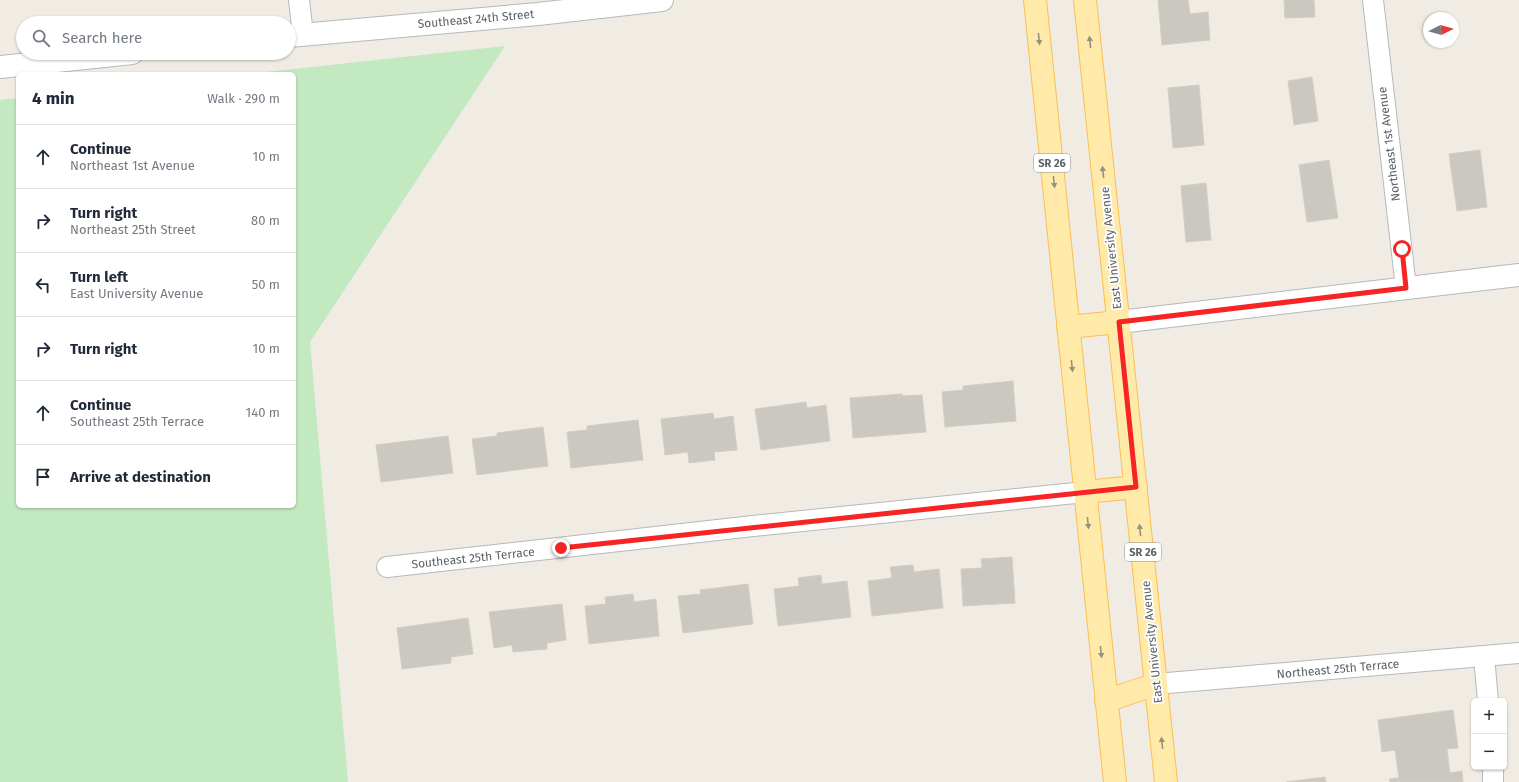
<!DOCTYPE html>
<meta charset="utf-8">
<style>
:root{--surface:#fff;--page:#f6f6f7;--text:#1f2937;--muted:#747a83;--line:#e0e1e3}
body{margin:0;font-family:"Fira Sans",sans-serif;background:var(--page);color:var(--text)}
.controls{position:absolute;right:12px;bottom:12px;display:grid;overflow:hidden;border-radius:6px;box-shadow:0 1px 3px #0004}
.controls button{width:36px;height:36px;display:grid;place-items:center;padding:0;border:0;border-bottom:1px solid var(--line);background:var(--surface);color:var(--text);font:20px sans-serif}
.compass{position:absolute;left:1423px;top:12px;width:36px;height:36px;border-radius:50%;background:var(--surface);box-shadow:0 1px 3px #0004;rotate:84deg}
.stop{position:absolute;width:12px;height:12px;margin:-9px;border:3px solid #f62424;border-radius:50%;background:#fff}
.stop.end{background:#f62424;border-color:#fff;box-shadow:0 1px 4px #0008}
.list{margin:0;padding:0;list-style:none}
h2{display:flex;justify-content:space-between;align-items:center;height:52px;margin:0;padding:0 16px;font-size:17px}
h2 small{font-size:13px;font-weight:400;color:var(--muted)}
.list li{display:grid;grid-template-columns:26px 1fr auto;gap:12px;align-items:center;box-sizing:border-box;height:64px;padding:0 16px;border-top:1px solid var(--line)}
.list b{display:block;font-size:15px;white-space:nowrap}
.list p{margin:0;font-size:13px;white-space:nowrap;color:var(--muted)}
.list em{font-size:13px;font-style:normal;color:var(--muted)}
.icon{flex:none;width:22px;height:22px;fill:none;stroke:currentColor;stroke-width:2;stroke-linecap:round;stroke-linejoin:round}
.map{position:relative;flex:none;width:1519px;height:782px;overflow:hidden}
.search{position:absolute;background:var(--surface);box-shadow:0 1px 3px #0004;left:16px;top:16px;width:280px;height:44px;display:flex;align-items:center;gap:10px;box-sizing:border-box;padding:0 14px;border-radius:22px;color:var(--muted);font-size:15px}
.panel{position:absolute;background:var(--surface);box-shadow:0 1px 3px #0004;left:16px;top:72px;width:280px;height:436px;border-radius:6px}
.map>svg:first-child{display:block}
</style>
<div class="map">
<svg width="1519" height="782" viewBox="0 0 1519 782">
<rect width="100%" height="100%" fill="#f0ece4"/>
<polygon fill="#c2e9bf" points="505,46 310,342 348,782 0,782 0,100 18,98 18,506 294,506 294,74 246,74"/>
<g fill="#cbc7c1" stroke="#d5cdc2">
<polygon points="1158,0 1188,0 1190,14 1208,12 1210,40 1162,45"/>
<polygon points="1284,0 1314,0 1315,17 1285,18"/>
<polygon points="1312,77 1318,121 1294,125 1288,81"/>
<polygon points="1199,85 1204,145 1173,148 1168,88"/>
<polygon points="1480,150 1487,207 1457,211 1449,154"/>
<polygon points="1329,160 1338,218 1307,222 1299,165"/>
<polygon points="1206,183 1211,240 1186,242 1181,186"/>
<polygon points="1013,381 1016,421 945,427 942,392 963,390 963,386"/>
<polygon points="902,394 903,396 922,395 926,432 853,438 850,398"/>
<polygon points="806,402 807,408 826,405 830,441 761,450 755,409"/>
<polygon points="713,413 714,419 733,416 737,450 714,452 715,460 689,463 688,452 665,455 661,419"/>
<polygon points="638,420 643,460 571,468 567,432 587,430 587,426"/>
<polygon points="543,427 548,466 477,475 472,439 497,436 497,433"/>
<polygon points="448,436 453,473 381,482 376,445"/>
<polygon points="1012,557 1015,603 963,606 961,569 982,568 981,559"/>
<polygon points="913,565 914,572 939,569 943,608 872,616 868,581 892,578 890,567"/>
<polygon points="821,575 822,584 847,581 851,617 778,626 774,589 799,586 798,578"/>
<polygon points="748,584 753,624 683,633 678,596 701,594 700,590"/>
<polygon points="633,594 634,602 656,599 659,636 589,644 585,606 606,604 605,597"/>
<polygon points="562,604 566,640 547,643 547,649 513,652 512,645 494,648 489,612"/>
<polygon points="468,618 473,654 451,657 451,663 402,669 397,628"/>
<polygon points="1453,710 1458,748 1447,749 1450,773 1462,771 1463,782 1390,782 1389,779 1399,778 1395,750 1382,752 1378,720"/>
<polygon points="1325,777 1326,782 1286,782"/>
</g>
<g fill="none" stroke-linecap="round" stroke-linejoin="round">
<g stroke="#b5b8bc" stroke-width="22">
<g id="minor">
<polyline points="299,0 303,35"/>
<polyline points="1373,0 1406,288"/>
<polyline points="387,567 753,526 1085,492"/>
<polyline points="1484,657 1488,701"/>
<polyline points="1156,684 1519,653"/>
<polyline points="1493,767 1493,782"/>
</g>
</g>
<g stroke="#b5b8bc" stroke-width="24">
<g id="tertiary">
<polyline points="289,36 538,14 662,0"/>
<polyline points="0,67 132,53"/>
<polyline points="1119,322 1519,275"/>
</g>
</g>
<g stroke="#fcbe51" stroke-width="24">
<g id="primary">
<polyline points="1035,0 1115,782"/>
<polyline points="1085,0 1166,782"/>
<polyline points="1068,327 1119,322"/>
<polyline points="1085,492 1136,487"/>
<polyline points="1106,701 1156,684"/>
</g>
</g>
<use href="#minor" stroke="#fff" stroke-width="20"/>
<use href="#tertiary" stroke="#fff" stroke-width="22"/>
<use href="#primary" stroke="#ffeaaa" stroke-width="22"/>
</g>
<defs><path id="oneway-solid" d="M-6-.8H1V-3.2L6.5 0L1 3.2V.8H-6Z"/></defs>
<g fill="#95917e">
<use href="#oneway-solid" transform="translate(1039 39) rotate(84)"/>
<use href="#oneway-solid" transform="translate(1090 42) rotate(-96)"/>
<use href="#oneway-solid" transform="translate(1103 172) rotate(-96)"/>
<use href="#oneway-solid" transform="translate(1054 182) rotate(84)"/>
<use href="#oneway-solid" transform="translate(1072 366) rotate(84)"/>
<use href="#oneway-solid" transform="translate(1088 523) rotate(84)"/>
<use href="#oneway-solid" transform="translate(1140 530) rotate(-96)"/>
<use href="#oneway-solid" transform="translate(1101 652) rotate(84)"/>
<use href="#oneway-solid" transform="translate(1162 743) rotate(-96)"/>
</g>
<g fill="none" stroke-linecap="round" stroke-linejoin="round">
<polyline stroke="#f62424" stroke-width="5" points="561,548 1136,487 1119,322 1406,288 1402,249"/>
</g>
<g text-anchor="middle" stroke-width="3.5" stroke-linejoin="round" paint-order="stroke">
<g fill="#fff" stroke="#8d9094" stroke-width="1">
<rect x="1034" y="154" width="36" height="18" rx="3"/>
<rect x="1125" y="543" width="36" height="18" rx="3"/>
</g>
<g font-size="11" font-weight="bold" fill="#5c6166">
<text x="1052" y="167">SR 26</text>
<text x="1143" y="556">SR 26</text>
</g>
<g font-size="12" fill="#5c6166" stroke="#fff">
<text transform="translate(476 19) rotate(-5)" y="4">Southeast 24th Street</text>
<text transform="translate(1389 144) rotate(-97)" y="4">Northeast 1st Avenue</text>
<text transform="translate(1111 248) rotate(-96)" y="4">East University Avenue</text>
<text transform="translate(473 558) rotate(-6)" y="4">Southeast 25th Terrace</text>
<text transform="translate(1152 642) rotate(-96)" y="4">East University Avenue</text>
<text transform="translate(1338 669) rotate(-5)" y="4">Northeast 25th Terrace</text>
</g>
</g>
</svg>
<div class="controls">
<button>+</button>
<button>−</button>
</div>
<svg class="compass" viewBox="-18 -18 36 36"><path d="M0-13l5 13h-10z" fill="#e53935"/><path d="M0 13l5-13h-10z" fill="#747a83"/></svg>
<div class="stop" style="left:1402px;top:249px"></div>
<div class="stop end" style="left:561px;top:548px"></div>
<div class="search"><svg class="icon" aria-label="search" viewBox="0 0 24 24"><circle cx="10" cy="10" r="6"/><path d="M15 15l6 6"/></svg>Search here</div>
<section class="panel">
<h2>4 min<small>Walk · 290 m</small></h2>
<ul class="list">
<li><svg class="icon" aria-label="ahead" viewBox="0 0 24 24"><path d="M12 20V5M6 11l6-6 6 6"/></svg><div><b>Continue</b><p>Northeast 1st Avenue</p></div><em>10 m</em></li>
<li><svg class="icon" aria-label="right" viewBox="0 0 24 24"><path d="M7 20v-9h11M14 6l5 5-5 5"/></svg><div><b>Turn right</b><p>Northeast 25th Street</p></div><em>80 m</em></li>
<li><svg class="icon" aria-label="left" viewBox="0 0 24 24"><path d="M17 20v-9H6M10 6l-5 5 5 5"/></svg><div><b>Turn left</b><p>East University Avenue</p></div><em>50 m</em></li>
<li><svg class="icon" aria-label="right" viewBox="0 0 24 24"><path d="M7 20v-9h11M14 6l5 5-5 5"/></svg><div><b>Turn right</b></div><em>10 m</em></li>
<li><svg class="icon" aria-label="ahead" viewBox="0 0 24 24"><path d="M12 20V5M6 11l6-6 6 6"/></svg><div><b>Continue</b><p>Southeast 25th Terrace</p></div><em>140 m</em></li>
<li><svg class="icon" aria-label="arrive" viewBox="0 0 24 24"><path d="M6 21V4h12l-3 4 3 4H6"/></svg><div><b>Arrive at destination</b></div></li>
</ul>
</section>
</div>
